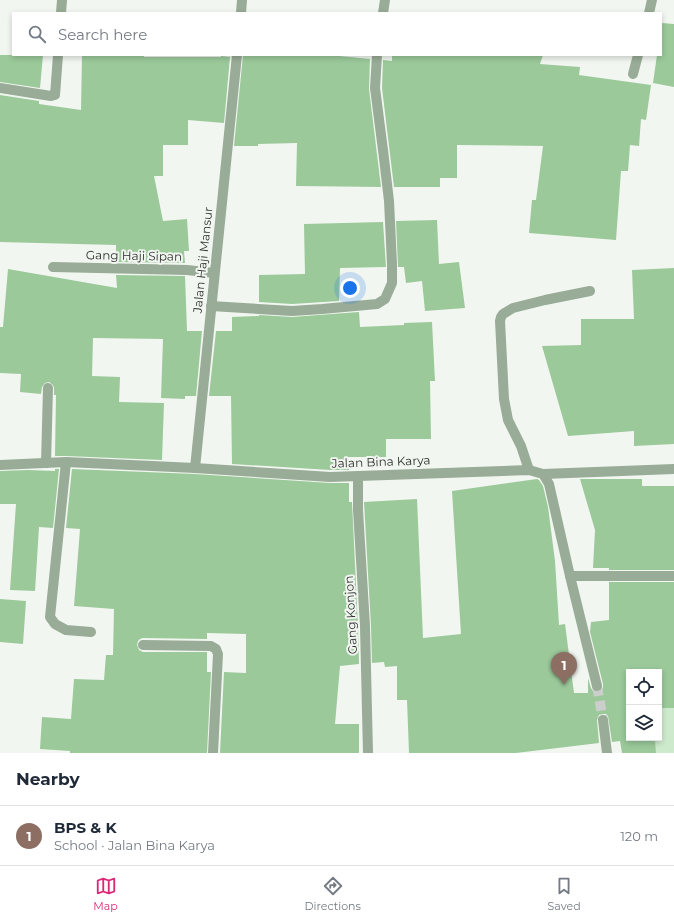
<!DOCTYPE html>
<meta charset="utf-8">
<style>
:root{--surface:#fff;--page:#f6f6f7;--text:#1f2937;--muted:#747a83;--line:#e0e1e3;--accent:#db2777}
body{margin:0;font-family:Montserrat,sans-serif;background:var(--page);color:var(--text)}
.controls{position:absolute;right:12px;bottom:12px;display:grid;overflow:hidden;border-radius:0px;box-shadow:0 2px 6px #0003}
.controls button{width:36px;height:36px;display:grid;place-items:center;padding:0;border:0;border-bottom:1px solid var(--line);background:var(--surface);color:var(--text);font:20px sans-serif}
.you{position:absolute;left:350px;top:288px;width:14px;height:14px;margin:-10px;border:3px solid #fff;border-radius:50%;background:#1a73e8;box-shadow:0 0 0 6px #1a73e833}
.badge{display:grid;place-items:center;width:26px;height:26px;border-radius:50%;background:var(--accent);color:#fff;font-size:13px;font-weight:700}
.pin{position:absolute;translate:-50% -33px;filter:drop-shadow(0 1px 2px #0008)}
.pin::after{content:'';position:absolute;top:21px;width:14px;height:12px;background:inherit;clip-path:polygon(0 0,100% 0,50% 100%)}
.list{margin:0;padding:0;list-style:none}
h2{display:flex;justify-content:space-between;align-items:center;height:52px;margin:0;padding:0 16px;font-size:17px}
h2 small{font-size:13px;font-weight:400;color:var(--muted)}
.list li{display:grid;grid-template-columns:26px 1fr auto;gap:12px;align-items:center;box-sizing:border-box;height:60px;padding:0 16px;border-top:1px solid var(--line)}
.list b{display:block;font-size:15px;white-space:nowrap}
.list p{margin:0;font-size:13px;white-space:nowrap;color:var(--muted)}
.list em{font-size:13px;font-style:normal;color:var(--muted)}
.icon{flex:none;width:22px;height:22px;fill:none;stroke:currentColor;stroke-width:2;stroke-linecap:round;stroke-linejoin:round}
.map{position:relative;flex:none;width:674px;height:753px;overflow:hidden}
.search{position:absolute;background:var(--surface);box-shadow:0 2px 6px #0003;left:12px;right:12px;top:12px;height:44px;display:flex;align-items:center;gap:10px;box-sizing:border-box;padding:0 14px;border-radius:0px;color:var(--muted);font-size:15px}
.sheet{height:112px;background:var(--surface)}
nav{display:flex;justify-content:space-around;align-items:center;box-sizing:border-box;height:56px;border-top:1px solid var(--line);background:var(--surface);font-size:11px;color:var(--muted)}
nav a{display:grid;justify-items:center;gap:2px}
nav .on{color:var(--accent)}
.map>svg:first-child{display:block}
</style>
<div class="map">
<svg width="674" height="753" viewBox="0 0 674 753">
<rect width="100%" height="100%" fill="#f2f6f1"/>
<polygon fill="#ceeacd" points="659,708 674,708 674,753 656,753 655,738 659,738"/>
<g fill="#9bc99a">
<polygon points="662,23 674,24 674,87 653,83 657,55 661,55 661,30"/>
<polygon points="0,55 43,55 40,88 0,82"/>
<polygon points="82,55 144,55 144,57 221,57 221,56 230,57 224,123 188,120 188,145 163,145 163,176 154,176 163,221 187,219 189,251 184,251 185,263 116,262 116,245 0,242 0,95 39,101 39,104 81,110"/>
<polygon points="243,55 329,55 370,59 369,89 381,187 296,186 297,143 258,144 258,146 234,146"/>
<polygon points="392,55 543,55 540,64 580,67 579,75 651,85 646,120 641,119 639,146 630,145 628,171 621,171 616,240 529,233 532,200 536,200 543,146 457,145 457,178 440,178 440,187 394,187 382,88 383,60 392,61"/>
<polygon points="437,220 439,264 459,262 465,308 425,311 422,281 406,283 404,267 398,267 396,221"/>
<polygon points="383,222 386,267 340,268 339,301 292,304 259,302 259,275 305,274 304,224"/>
<polygon points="674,268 674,444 634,446 634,431 568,436 542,346 581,345 581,319 634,319 632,270"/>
<polygon points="8,269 117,288 116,275 185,276 187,331 202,331 196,396 185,396 185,399 161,398 163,339 93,338 92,376 120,377 119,402 164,403 162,460 66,456 55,456 56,395 54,395 54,388 53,385 49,382 45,383 42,387 41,394 20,392 21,374 0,373 0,327 3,327"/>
<polygon points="359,312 360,327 404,325 404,323 432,322 435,381 430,381 431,439 386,439 386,457 348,457 349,470 330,470 232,464 231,396 209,396 216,331 232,331 232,317 259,316 259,315 292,317"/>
<polygon points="55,469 59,469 53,528 39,527 35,591 10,590 16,504 0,504 0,471 28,470 55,471"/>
<polygon points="72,469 195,474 330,483 349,483 349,502 352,502 358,626 359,664 340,666 335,724 359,724 359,753 220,753 224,672 246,673 246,634 207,633 207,639 143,638 140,639 138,641 137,645 139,650 143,652 207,652 207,672 211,672 207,753 70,753 70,751 40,749 42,717 71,719 74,679 104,680 106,655 113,655 114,609 74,606 80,529 66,528"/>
<polygon points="537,479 539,480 543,486 548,507 555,561 559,625 565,624 574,693 588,693 588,678 591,688 593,691 598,692 601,691 603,688 603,684 590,632 591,622 609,620 609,582 674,582 674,708 659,708 659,672 629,672 629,738 655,738 656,753 622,753 620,741 612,742 608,716 606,714 603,714 599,715 597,720 599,743 516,753 409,753 407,700 397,700 397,666 385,667 384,662 372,663 371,626 364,502 417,499 423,638 461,634 452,491"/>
<polygon points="580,479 642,479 642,486 674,486 674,570 609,570 609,568 593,568 595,530"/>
<polygon points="0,599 26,601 23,644 0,642"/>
</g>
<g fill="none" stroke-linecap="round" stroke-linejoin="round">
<polyline stroke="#cbceca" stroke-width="10" stroke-dasharray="10 5" stroke-linecap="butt" points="597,686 603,720"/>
<g stroke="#98ac97" stroke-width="10">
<polyline points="61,13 62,0"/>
<polyline points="241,13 242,0"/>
<polyline points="383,13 385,0"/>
<polyline points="649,13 652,0"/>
<polyline points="633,74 638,55"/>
<polyline points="0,88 51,96 55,95 58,55"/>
<polyline points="53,267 187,270 214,273"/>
<polyline points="211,306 292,311 322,309 377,304 385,299 392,283 392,264 389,201 383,150 375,88 377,55"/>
<polyline points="66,462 50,617 55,624 66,630 91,632"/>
<polyline points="46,463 48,388"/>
<polyline points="0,465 66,462 195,468 330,477 529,470 543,474 549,484 570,576 597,686"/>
<polyline points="195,468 237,55"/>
<polyline points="529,470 521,446 508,420 504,399 500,321 501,317 503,314 513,308 545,300 590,291"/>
<polyline points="543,474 674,469"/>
<polyline points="358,476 358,510 365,626 368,753"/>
<polyline points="570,576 674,576"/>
<polyline points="143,645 211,646 216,649 218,654 213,753"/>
<polyline points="603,720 607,753"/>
</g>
</g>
<g text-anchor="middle" stroke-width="4" stroke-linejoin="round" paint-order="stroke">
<g font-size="12" fill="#2d2f2d" stroke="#f2f6f1">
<text transform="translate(134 256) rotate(1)" y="4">Gang Haji Sipan</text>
<text transform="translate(203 260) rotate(-84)" y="4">Jalan Haji Mansur</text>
<text transform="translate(381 462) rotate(-2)" y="4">Jalan Bina Karya</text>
<text transform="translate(351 615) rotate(-93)" y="4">Gang Konjon</text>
</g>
</g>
</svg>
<div class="controls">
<button><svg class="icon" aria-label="locate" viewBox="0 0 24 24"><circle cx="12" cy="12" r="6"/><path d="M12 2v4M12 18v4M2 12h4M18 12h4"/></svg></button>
<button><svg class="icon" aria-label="layers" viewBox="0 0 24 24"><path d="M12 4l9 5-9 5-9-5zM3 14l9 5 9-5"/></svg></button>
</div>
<div class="you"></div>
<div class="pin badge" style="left:564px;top:685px;background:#8d6e63">1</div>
<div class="search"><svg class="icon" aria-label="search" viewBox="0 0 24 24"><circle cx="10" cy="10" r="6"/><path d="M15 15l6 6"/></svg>Search here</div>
</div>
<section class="sheet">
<h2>Nearby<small></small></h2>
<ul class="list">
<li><span class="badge" style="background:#8d6e63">1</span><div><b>BPS &amp; K</b><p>School · Jalan Bina Karya</p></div><em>120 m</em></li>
</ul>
</section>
<nav>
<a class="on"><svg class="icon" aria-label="map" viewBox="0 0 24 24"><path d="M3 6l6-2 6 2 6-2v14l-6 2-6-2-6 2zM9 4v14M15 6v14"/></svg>Map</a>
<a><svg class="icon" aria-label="directions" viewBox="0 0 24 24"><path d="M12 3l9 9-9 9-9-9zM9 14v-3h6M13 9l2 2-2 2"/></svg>Directions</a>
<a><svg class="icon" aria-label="saved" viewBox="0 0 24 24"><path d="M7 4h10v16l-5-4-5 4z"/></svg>Saved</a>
</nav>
